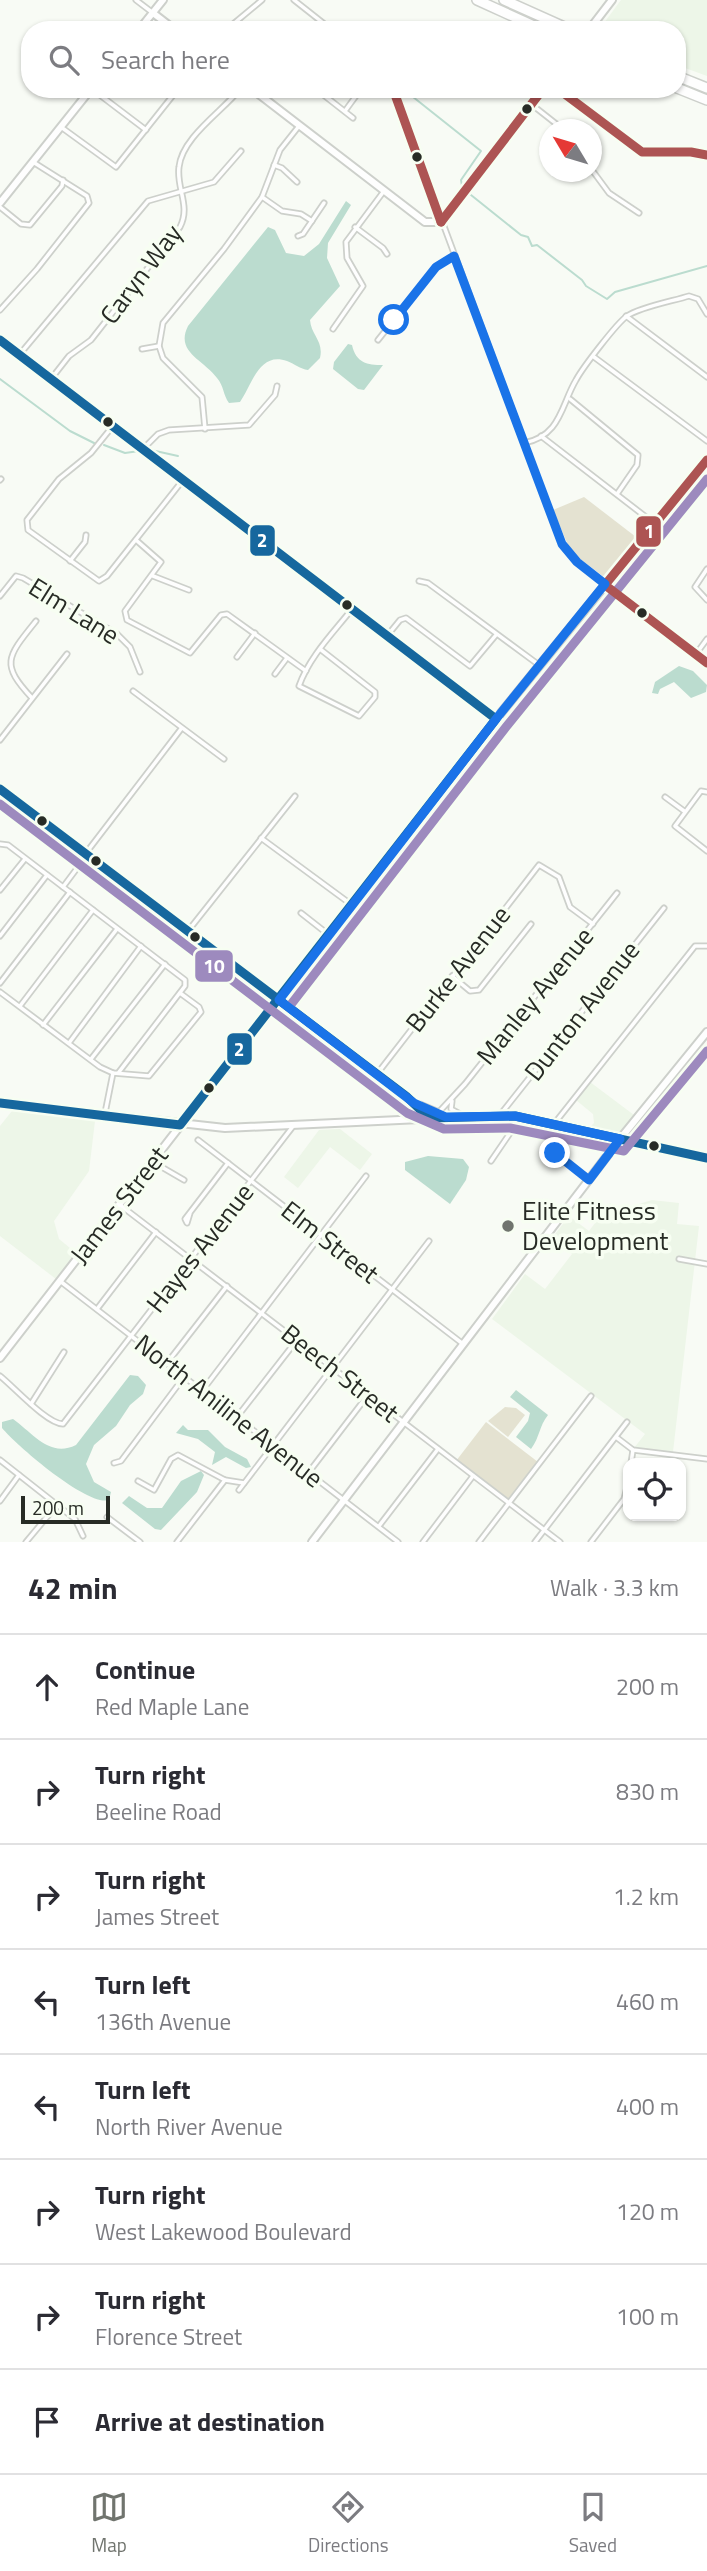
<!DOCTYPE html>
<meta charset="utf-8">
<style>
:root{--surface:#fff;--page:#f7f7f7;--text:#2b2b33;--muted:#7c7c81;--line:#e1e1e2;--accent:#70746e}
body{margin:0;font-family:"Titillium Web",sans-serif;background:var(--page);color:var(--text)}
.controls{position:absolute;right:21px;bottom:21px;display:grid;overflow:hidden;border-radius:14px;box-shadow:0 2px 5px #0004}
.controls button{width:63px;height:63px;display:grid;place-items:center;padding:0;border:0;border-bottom:2px solid var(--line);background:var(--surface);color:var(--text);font:35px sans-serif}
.compass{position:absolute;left:539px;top:119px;width:63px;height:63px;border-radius:50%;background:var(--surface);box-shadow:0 2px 5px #0004;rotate:308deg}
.scale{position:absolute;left:21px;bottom:18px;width:89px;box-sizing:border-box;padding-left:7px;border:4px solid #272b25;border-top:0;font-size:19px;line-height:24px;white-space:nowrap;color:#272b25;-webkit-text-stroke:5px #f7fef2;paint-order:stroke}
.stop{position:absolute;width:21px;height:21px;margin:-16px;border:5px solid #1a73e8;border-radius:50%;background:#fff}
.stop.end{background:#1a73e8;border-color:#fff;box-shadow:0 2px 7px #0008}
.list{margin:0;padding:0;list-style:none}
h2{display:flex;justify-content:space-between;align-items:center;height:91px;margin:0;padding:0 28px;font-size:30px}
h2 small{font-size:23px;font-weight:400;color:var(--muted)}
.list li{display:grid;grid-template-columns:46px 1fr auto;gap:21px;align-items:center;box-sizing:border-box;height:105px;padding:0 28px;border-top:2px solid var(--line)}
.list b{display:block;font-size:26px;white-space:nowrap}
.list p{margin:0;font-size:23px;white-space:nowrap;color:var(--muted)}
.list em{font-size:23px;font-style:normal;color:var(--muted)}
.icon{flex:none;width:38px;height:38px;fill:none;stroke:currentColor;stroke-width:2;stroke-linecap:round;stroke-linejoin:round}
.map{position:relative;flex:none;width:707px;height:1542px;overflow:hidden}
.search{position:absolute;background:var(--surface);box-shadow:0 2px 5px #0004;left:21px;right:21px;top:21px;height:77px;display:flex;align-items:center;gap:18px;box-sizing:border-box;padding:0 24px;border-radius:28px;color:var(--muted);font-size:26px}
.sheet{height:931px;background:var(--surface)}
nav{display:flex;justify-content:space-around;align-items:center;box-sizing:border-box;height:98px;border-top:2px solid var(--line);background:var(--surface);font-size:19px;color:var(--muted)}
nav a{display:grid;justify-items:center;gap:4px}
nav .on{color:var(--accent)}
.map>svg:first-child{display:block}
</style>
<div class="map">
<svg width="707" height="1542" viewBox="0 0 707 1542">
<rect width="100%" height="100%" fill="#f8fbf5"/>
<g fill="#edf6e8">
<polygon points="621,0 707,0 707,76 677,65 677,30 607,30 604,23"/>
<polygon points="590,1082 634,1115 618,1134 589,1128 594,1123 593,1114 576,1100"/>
<polygon points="12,1111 95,1121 89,1171 54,1221 59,1239 76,1253 56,1279 0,1236 0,1126"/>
<polygon points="340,1129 372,1154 360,1170 330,1147 298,1188 284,1177 319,1130"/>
<polygon points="652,1200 679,1203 677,1224 699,1226 673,1452 634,1448 645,1434 492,1319 525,1274 545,1289 572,1254 552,1238 569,1216 589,1231 610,1203 619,1210"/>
</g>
<g fill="#e4e2d1">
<polygon points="584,497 636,537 604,577 571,552 553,510"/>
<polygon points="505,1407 516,1408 525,1415 508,1437 488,1421"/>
<polygon points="486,1422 538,1462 509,1499 456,1461"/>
</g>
<g fill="#bbdccf">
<path d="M346,201L351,205L328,243L327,258L340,286L310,320C311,335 324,341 320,358L308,370C300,369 295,364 287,361C259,351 252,385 240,402L229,403C223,395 224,386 217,378C203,359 175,352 188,326L268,227L275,230L286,253L304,256L319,244Z"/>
<path d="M348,344L352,345C356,363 367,365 383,365L364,390L358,389L333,369L334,362Z"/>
<polygon points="679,666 693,671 707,685 706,692 691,698 674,682 660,689 658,694 652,693 655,682"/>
<polygon points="428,1156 463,1159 469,1167 466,1180 450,1204 405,1170 405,1162"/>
<path d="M130,1375L138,1376L146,1385L143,1394L130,1405L116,1426L94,1445L86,1464L94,1482L111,1492L109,1500C88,1507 17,1446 2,1428V1422L13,1419C33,1433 49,1458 76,1445Z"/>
<path d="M516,1390L548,1415C539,1426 540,1437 531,1449L516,1437L528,1421L530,1413L510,1397Z"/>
<polygon points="183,1425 188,1430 208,1430 225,1447 247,1459 251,1467 246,1468 226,1457 212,1465 215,1452 198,1439 176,1433"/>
<polygon points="201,1471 204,1475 197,1492 161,1530 155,1529 122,1503 129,1496 147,1508 162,1508 181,1481"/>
</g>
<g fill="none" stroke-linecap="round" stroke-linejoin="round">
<g stroke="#bbdccf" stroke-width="2">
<polyline points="403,89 481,151 461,180 462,186"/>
<polyline points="471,195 521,235 528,237 532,246 537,245 582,280 586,286 607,299 615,292 707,266"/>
<polyline points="0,379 70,431 94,443"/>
<polyline points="104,445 125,453 139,451"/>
<polyline points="151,450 178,456"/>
</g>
<g stroke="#cdd0cb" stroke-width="7">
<g id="street">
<polyline points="136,0 153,13"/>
<polyline points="294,0 332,30"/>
<polyline points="226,30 262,0"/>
<polyline points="92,89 146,130"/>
<polyline points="316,89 353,118"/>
<polyline points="393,89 562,544 577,562 707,663"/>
<path d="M558,89L642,152C664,156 685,147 707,155"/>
<polyline points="531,104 564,130"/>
<polyline points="345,111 361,89"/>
<polyline points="61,127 116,167 178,89"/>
<polyline points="274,165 282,168 297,182"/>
<polyline points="592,170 609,193 639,213"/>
<polyline points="262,197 282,211 301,214 312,221"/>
<polyline points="0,207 21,224 30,225 62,186 63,180"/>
<polyline points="355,227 383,248 387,254"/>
<polyline points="298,236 303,234 324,203"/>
<polyline points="0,310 37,269 89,203 87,196 33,162"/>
<polyline points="626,316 707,377"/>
<polyline points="333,329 363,286 347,258 346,242 384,191"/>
<polyline points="0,340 496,719"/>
<polyline points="378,340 436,267 454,256"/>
<polyline points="142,349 159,346"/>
<polyline points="20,354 148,201 214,182 241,151"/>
<polyline points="594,357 707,441"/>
<path d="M51,379L69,356L91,340L180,227C191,206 176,188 179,167C182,137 223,111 240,89"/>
<polyline points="570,399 638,455 637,465 617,494"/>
<polyline points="112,427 91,453 59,479 27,520 28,530 99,581 107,576 183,480"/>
<polyline points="205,429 202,397 163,358 159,346 163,323 224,249 262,197 280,150 299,126"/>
<polyline points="541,436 655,524"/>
<path d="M524,443C561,436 561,405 576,380C583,367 617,323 627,316C640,307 673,301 689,296L698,299L707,314"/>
<polyline points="143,449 158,434 169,430 249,425 275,395 277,386"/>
<polyline points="0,480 1,479"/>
<polyline points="136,540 161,562 125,611 127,620 190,653 221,615 227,614 306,671"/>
<polyline points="70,561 85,542 86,535"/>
<polyline points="707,569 695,587 707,600"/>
<polyline points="153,576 189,590"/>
<polyline points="419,581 428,583 539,665"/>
<polyline points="0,596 16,576 23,578 117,634 130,647 140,672"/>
<polyline points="387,636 400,620 406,618 470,666 496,635"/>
<path d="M320,649L375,692V697L359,716L299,686C309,657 333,633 352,609"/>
<polyline points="696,654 707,639"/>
<polyline points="237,657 255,633"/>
<polyline points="275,674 287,658"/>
<polyline points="133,691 224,759"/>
<path d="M32,698C0,664 7,657 36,621"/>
<polyline points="0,740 67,654"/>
<polyline points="707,792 701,791 675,826 707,851"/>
<polyline points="665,797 684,811"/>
<polyline points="261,838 352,905"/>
<polyline points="0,844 8,845 185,980 185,986 119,1072"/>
<polyline points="86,853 181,729"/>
<polyline points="63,887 87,855"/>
<polyline points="0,890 25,859"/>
<polyline points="301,913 329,935"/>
<polyline points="188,931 295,796"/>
<polyline points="0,936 47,875"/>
<polyline points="452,976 470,991 479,990 531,924"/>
<polyline points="0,983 70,892"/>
<polyline points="0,992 100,1067 113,1073 149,1076 201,1012 199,1007 180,993"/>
<polyline points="20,1006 93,910"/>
<polyline points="43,1025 117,929"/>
<polyline points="69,1043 141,946"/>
<polyline points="91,1059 165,964"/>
<polyline points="377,1074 539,865 559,877 570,907 593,924"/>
<polyline points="452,1101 451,1109 464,1116"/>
<polyline points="105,1113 113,1073"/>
<polyline points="438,1113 465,1084 617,893"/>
<polyline points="500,1115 664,908"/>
<polyline points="554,1124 695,946 707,946"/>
<polyline points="198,1140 463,1344"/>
<polyline points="555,1153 589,1180"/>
<polyline points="491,1161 521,1117"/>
<polyline points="153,1162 184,1180"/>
<polyline points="120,1205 560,1542"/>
<polyline points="190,1213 187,1223 185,1219 228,1163"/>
<polyline points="679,1259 707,1264"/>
<polyline points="60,1281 398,1542"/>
<polyline points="97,1309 156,1232"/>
<polyline points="167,1363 227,1286"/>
<path d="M0,1376C14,1387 47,1424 63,1424L294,1125"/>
<polyline points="202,1391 366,1176"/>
<polyline points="31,1404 64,1352"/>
<polyline points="237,1417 297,1340"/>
<polyline points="616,1437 633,1450 707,1459"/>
<polyline points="0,1460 75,1519 83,1536"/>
<polyline points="114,1463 121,1461 184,1377"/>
<polyline points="631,1463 633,1450"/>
<polyline points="309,1472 368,1395"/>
<polyline points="138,1481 154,1490 171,1459 178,1455 225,1480 244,1483"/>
<polyline points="239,1490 429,1241"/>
<polyline points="0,1501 19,1475"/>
<polyline points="107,1517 140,1542"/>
<polyline points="379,1526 438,1449"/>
<polyline points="26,1542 57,1505"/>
<polyline points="177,1542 225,1480"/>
<polyline points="423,1542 473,1476"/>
<polyline points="479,1542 591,1396"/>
<polyline points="535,1542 627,1422"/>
<polyline points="591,1542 624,1499 628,1483"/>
</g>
</g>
<g stroke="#cdd0cb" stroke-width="10">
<g id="secondary">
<polyline points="153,13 175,30"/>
<polyline points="139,30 163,0"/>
<polyline points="589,30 612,0"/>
<polyline points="252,89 425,222 441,222 543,89"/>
<polyline points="0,203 91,89"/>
<polyline points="0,789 406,1096 429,1118"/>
<polyline points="0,1103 225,1128 507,1115 707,1158"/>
<polyline points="414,1103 445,1116"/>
<polyline points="0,1358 496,719 707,460"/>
<polyline points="312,1542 620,1139 707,1032"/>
</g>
</g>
<g stroke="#cdd0cb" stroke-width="12">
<g id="highway">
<polyline points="477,0 543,30"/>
<polyline points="504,0 571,30"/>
<polyline points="677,76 707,88"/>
<polyline points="677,88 707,100"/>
</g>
</g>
<use href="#street" stroke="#fefefe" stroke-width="3.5"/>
<use href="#secondary" stroke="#fefefe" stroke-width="6"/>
<use href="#highway" stroke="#fefefe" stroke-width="9"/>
<g stroke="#f7fef2" stroke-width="14">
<g id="bus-1">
<polyline points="0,340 496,719 180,1125 0,1103"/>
<polyline points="0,789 406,1096 429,1118 515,1116 707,1158"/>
</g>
</g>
<g stroke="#f7fef2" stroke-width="14">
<g id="bus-2">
<polyline points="0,804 407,1113 444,1129 510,1128 624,1151 707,1051"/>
<polyline points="289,1007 506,727 707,479"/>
</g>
</g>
<g stroke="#f7fef2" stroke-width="14">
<g id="bus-3">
<polyline points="393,89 441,222"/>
<polyline points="558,89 642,152 691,152 707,155"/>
<polyline points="441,222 543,89"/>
<polyline points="707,460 605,585 707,663"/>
</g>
</g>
<use href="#bus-1" stroke="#16679e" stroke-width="9"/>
<use href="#bus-2" stroke="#9d8abe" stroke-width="9"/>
<use href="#bus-3" stroke="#ad5453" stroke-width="9"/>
</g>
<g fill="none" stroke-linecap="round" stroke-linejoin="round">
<polyline stroke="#1a73e8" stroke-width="9" points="394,320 436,267 454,256 562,544 577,562 605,584 496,719 279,1000 414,1103 446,1117 515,1116 620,1139 589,1180 555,1153"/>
</g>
<g fill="#272b25" stroke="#f7fef2" stroke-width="2.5">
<circle cx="527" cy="109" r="6"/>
<circle cx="417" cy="157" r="6"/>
<circle cx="108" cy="422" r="6"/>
<circle cx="347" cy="605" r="6"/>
<circle cx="642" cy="613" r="6"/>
<circle cx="42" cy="821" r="6"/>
<circle cx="96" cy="861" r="6"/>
<circle cx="195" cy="937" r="6"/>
<circle cx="209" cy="1088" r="6"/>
<circle cx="654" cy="1146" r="6"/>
</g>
<circle fill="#70746e" stroke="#f7fef2" stroke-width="2.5" cx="508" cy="1226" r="7"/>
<g text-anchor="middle" stroke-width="7" stroke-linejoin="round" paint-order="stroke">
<g font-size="26" fill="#272b25" stroke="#f7fef2">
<text transform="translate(141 274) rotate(-53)" y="9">Caryn Way</text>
<text transform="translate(74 611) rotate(32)" y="9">Elm Lane</text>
<text transform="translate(458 969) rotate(-52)" y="9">Burke Avenue</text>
<text transform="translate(535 996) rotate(-51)" y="9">Manley Avenue</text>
<text transform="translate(582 1011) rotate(-52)" y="9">Dunton Avenue</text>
<text transform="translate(119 1205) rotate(-52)" y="9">James Street</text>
<text transform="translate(330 1242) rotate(38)" y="9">Elm Street</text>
<text transform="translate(200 1248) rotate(-52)" y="9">Hayes Avenue</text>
<text transform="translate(340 1373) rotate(38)" y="9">Beech Street</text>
<text transform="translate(229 1411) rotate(38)" y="9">North Aniline Avenue</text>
</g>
<g font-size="26" fill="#272b25" stroke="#f7fef2" text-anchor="start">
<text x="522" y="1220">Elite Fitness<tspan x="522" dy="30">Development</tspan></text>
</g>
</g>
<g stroke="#f7fef2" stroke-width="2.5">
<rect x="635" y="515" width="27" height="33" rx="7" fill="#ad5453"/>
<rect x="249" y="524" width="27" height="33" rx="7" fill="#16679e"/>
<rect x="194" y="949" width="40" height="34" rx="7" fill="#9d8abe"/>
<rect x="226" y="1032" width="27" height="34" rx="7" fill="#16679e"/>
</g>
<g font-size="19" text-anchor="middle" font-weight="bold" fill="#fff">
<text x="649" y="538">1</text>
<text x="262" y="547">2</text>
<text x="214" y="973">10</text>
<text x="239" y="1056">2</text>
</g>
</svg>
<div class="controls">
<button><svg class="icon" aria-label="locate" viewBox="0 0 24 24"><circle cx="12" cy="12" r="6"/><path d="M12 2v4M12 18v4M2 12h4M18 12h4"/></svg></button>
</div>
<svg class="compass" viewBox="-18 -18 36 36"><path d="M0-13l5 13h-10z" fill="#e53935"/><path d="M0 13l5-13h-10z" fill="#7c7c81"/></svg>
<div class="scale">200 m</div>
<div class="stop" style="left:394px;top:320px"></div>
<div class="stop end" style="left:555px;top:1153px"></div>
<div class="search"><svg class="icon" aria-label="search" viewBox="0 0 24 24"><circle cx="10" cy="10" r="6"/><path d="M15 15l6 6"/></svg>Search here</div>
</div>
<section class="sheet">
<h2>42 min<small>Walk · 3.3 km</small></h2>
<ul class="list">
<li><svg class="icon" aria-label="ahead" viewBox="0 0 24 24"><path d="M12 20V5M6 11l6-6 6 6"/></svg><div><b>Continue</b><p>Red Maple Lane</p></div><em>200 m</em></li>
<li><svg class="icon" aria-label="right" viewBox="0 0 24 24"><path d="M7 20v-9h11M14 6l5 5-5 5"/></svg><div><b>Turn right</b><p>Beeline Road</p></div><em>830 m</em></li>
<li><svg class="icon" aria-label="right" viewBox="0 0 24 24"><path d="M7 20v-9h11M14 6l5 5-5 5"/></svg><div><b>Turn right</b><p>James Street</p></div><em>1.2 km</em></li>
<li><svg class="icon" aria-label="left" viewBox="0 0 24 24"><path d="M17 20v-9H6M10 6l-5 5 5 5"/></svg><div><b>Turn left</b><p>136th Avenue</p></div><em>460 m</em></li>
<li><svg class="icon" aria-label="left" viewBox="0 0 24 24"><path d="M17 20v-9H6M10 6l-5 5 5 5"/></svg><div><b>Turn left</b><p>North River Avenue</p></div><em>400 m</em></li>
<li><svg class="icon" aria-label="right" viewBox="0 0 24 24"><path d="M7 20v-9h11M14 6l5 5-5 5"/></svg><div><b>Turn right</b><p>West Lakewood Boulevard</p></div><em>120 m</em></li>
<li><svg class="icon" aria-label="right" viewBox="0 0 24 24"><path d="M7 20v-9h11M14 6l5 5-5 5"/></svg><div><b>Turn right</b><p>Florence Street</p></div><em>100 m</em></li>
<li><svg class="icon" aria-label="arrive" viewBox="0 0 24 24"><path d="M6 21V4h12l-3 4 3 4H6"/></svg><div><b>Arrive at destination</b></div></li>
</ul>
</section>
<nav>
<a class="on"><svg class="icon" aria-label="map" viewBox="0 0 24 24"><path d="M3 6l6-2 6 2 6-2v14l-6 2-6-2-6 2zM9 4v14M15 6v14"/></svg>Map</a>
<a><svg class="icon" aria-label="directions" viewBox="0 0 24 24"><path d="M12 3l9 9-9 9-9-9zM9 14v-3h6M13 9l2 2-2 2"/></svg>Directions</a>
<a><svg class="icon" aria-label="saved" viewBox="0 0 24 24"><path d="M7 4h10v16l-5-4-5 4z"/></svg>Saved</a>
</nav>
